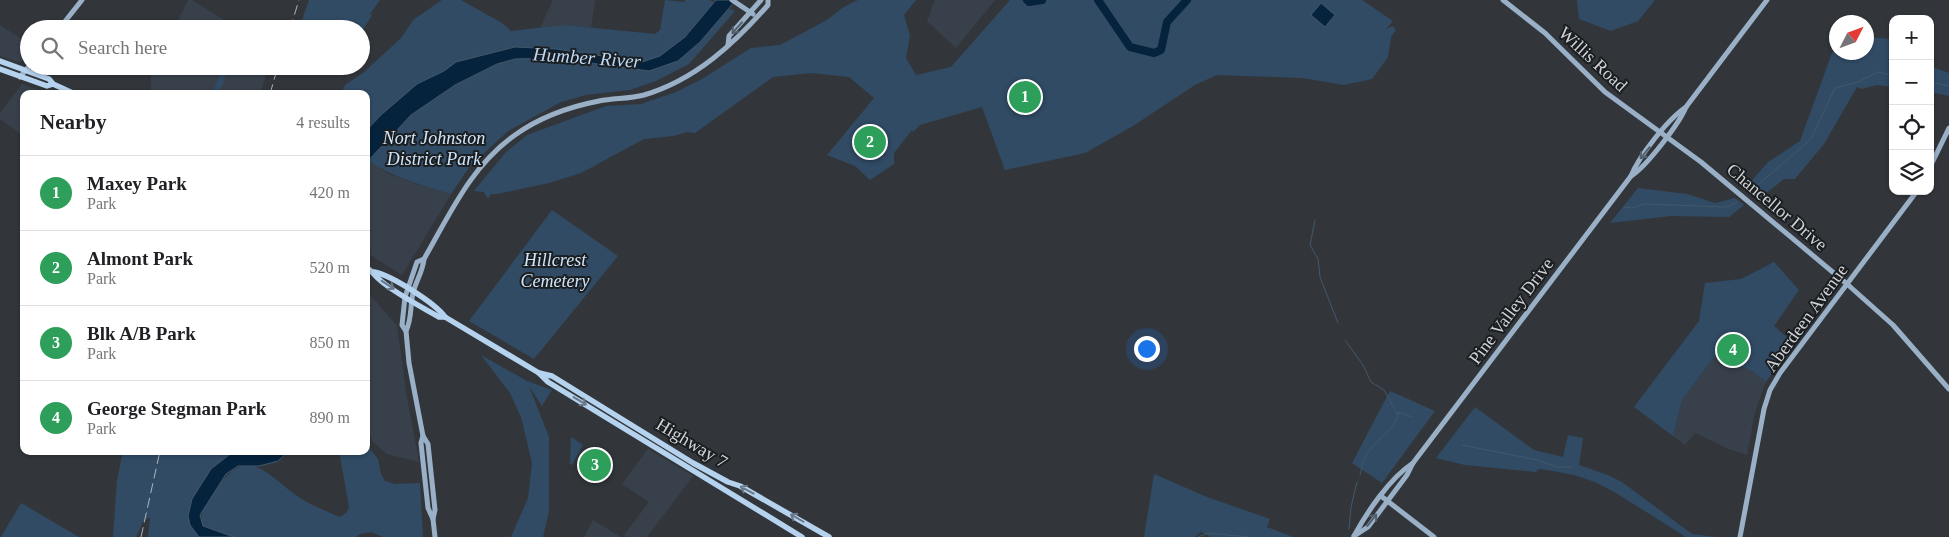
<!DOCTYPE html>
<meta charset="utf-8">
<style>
:root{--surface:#fff;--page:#f2f2f2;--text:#202124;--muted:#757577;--line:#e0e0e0;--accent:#d93025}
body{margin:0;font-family:Georgia,serif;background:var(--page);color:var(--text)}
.controls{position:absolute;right:15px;top:15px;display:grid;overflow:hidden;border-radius:10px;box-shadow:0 1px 4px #0004}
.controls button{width:45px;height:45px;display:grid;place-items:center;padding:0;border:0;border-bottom:1px solid var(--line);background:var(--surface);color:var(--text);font:25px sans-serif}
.compass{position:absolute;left:1829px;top:15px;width:45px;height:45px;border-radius:50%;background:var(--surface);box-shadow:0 1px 4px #0004;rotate:48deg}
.you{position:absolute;left:1146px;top:348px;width:18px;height:18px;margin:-12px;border:4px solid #fff;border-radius:50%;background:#1a73e8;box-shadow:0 0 0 8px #1a73e833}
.badge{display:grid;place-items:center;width:32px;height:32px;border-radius:50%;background:var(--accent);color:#fff;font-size:16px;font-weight:700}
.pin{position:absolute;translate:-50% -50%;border:2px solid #fff;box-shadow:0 1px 5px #0006}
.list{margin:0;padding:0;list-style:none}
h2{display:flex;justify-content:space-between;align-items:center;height:65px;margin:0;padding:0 20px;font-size:21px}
h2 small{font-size:16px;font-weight:400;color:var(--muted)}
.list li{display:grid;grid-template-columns:32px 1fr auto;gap:15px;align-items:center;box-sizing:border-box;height:75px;padding:0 20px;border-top:1px solid var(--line)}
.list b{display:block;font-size:19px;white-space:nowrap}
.list p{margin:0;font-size:16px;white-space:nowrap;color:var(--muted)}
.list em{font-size:16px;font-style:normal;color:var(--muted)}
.icon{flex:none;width:28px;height:28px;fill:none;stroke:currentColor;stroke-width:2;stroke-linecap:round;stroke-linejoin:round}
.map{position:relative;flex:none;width:1949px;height:537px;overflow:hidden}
.search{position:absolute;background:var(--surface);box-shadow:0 1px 4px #0004;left:20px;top:20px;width:350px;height:55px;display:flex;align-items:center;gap:12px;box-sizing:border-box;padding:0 18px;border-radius:28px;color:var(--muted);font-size:19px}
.panel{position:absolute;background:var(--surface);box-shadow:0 1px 4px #0004;left:20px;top:90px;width:350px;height:365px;border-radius:10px}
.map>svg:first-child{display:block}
</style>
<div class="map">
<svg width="1949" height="537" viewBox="0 0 1949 537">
<rect width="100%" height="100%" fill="#32363b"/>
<g fill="#38414b">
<polygon points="188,0 192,0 238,29 174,29"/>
<polygon points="553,0 595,0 591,28 564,25 540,28"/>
<polygon points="935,0 995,0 956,48 927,21"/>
<polygon points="0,25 29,44 29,55 23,61 19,62 0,56"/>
<polygon points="155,66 266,66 267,72 260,94 151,94 151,74"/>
<polygon points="22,84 51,94 24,94 24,131 21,134 0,119 0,113"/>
<polygon points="368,161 389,174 413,183 451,194 402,275 366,252 366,163"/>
<polygon points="366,290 397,326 406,392 419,462 387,454 372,441 366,421"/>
<polygon points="1714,357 1751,370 1766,382 1755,412 1747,455 1729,449 1695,433 1685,445 1673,436 1682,400"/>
<polygon points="648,449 693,476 647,537 626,537 624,535 649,502 622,484"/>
<polygon points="593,520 621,537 584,537"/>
</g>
<g fill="#314b65">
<polygon points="309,0 380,0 370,14 372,15 361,33 361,29 299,29"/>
<polygon points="442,0 461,0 502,23 511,31 564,25 655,34 660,30 665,0 684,2 686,0 709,0 714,2 685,37 660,56 642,62 556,49 515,47 456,62 444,71 417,84 381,115 366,131 366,94 341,94 345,85 363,73 402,37 413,20"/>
<polygon points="858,0 916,0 904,15 910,36 906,58 916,75 951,67 1010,0 1362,0 1393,21 1386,29 1393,26 1396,30 1391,37 1388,57 1372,79 1344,85 1302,78 1217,75 1195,85 1133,126 1085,153 1005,170 982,107 920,125 913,132 912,130 894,153 894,164 870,180 855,166 827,155 874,98 849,77 811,73 773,77 695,133 687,132 673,136 644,139 581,173 549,183 497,194 491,194 488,199 484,192 474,191 506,152 527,135 595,110 606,106 641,104 676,92 702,79 751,48 780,45 827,20 842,8"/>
<polygon points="1577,0 1655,0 1638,21 1611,31 1579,19"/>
<path d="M729,9L735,11L689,64L656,81L630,90L586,95L561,102L508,131L470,166L451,194C420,185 395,178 368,161L411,115L455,85L497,64L515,59L554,58L649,71L700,42Z"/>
<polygon points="1867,37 1893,39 1893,87 1877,85 1862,89 1857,87 1824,144 1795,179 1784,179 1760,198 1747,186 1768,162 1800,141 1836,42 1836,52 1866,52"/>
<polygon points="221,66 229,66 219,94 212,94 223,67"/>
<polygon points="1930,66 1949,73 1949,96 1930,92"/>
<polygon points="1638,188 1687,194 1715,203 1735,198 1744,205 1729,217 1671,216 1610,223"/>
<polygon points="552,210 618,256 534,359 469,321"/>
<polygon points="1774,262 1799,290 1774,326 1794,343 1766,382 1751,370 1714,357 1682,400 1673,436 1634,407 1699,321 1705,283 1741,279"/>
<polygon points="481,355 527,381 552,390 542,406 529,386 549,437 549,511 543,537 511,537 528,498 532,463 521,417 510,393"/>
<polygon points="1390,391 1435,411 1382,483 1352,463"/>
<polygon points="1475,407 1534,450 1563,457 1568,435 1583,438 1579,465 1608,475 1622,482 1692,534 1716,537 1686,537 1616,493 1595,482 1574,475 1553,471 1539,469 1536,472 1465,465 1436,458"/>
<polygon points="571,437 583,445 572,465 570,464"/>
<path d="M366,444L378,459L381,474L385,481L395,484L420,483L423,537H383L371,532L360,534L356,537H234L202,526C199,509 208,501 217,488C247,444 266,474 297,496C310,505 325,510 339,517C344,515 348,512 349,507L339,451H366Z"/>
<polygon points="123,451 234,451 211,469 192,499 188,515 190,525 199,537 148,537 150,518 148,518 143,522 136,537 113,537 117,480"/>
<polygon points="598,452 605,456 591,478 585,474"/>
<polygon points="1154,474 1207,497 1270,519 1267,527 1293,537 1210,537 1201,532 1195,537 1144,537"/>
<polygon points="21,503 79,537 1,537"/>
</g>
<g fill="#05233d" stroke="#42586b">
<polygon points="716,0 736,0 700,42 678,61 649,71 554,58 515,59 497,64 455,85 411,115 366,163 367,130 381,115 417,84 444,71 456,62 515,47 556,49 642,62 660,56 685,37"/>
<polygon points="1321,3 1335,15 1325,27 1311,15"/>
<polygon points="234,451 289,451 278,461 259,466 238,466 226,474 200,515 203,526 234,537 199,537 190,525 188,516 192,499 211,469"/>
</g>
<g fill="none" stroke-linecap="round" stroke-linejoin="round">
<g stroke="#42586b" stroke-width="1">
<polyline points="1930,82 1949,86"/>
<polyline points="1753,189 1811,139 1835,88 1858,82 1878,72 1893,76"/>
<polyline points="1624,207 1632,208 1644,204 1727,207 1737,202"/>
<polyline points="1315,220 1310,245 1318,259 1320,277 1338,323"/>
<path d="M1345,340L1363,365L1371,382L1384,390L1398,415C1394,429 1381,436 1373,446C1364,456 1363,463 1360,475"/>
<polyline points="1398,415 1399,412 1412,417"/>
<polyline points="1462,445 1538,460 1557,467 1573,467"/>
<polyline points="1349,529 1351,507 1357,482"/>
<polyline points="1198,537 1208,533 1249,537"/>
</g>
<g stroke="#05233d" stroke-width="8">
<polyline points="1027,0 1029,2 1042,0"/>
<polyline points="1098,0 1130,47 1154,53 1161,50 1167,22 1187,0"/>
</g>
<g stroke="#9ab0c7" stroke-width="5">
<polyline points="732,0 753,14"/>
<polyline points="1503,0 1545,33 1605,92 1701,162 1847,284 1893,325 1949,389"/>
<polyline points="59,29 82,0"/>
<polyline points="728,45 729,36 761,0"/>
<polyline points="20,77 29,66"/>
<polyline points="1930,167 1949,128"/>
<path d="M1631,176C1646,167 1679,124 1686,107L1767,0"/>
<polyline points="424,259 417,262 405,297 402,325 406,331 409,363 423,436 421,443 428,508 433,519 435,537"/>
<path d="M406,331C412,319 410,306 413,293C416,281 423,271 424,259C450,214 471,166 515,135C540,117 568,107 599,101C614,98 629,99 644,95C695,80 734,44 768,5V0"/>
<polyline points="423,436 428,444 435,510 433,519"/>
<polyline points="1381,496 1434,537"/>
<path d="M1354,536L1368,527L1407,475L1413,463L1631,176C1639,156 1668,119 1686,107"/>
<path d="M1354,536C1367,512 1390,478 1413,463"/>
<polyline points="1740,537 1764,409 1770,390 1780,373 1917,191"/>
</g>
<g stroke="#b5d2ef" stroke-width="5.5">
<polyline points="0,61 49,79 53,84 75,94"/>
<polyline points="0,69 47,86 53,84"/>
<path d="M366,267C372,271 375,276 381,281C398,295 420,306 439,317H445"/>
<path d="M374,272C391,275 435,303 445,317L539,373L548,382L802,537"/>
<polyline points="539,373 552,376 693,463 728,482 740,486 829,537"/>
</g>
<g stroke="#b1b4b8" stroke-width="1" stroke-dasharray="10 5" stroke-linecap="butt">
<polyline points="290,29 299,0"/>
<polyline points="270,94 278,66"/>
<polyline points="141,537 160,451"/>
</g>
</g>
<defs><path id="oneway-shaft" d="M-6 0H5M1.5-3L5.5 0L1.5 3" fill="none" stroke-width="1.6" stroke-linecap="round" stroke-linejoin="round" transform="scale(1.25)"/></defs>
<g stroke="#54606b">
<use href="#oneway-shaft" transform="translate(737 28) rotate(131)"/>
<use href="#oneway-shaft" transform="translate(1645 153) rotate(129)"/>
<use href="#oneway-shaft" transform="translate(1372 520) rotate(-52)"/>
</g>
<g stroke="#687888">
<use href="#oneway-shaft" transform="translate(388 285) rotate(33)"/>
<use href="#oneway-shaft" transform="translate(580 401) rotate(31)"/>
<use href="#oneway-shaft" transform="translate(747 490) rotate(-152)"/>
<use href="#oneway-shaft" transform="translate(797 518) rotate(-150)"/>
</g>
<g text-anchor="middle" stroke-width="4" stroke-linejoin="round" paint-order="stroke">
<g font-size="18" fill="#d0d3d6" stroke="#1b1e20">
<text transform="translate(1593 59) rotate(43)" y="6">Willis Road</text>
<text transform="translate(1777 207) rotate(40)" y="6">Chancellor Drive</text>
<text transform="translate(1511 311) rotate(-53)" y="6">Pine Valley Drive</text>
<text transform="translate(1806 318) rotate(-54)" y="6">Aberdeen Avenue</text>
<text transform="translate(692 443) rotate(31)" y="6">Highway 7</text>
</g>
<g font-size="18" font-style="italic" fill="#d1e5fa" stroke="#1b1e20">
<text x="434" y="144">Nort Johnston<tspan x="434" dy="21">District Park</tspan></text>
<text x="555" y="266">Hillcrest<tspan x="555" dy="21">Cemetery</tspan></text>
</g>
<g font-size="19" font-style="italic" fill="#bad9f8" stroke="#1b1e20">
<text transform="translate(587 57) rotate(4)" y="7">Humber River</text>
</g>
</g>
</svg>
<div class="controls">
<button>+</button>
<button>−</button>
<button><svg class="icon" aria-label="locate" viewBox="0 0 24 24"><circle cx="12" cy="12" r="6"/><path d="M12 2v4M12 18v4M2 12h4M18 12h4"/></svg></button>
<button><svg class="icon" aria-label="layers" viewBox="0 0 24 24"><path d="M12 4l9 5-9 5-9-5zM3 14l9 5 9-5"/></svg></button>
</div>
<svg class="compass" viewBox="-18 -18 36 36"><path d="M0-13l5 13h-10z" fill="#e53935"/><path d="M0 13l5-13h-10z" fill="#757577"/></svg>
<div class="you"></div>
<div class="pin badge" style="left:1025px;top:97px;background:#2e9e5b">1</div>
<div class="pin badge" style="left:870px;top:142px;background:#2e9e5b">2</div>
<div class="pin badge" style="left:595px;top:465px;background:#2e9e5b">3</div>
<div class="pin badge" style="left:1733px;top:350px;background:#2e9e5b">4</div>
<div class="search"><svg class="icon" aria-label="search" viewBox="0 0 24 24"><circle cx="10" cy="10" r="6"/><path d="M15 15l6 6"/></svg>Search here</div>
<section class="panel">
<h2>Nearby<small>4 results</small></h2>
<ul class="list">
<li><span class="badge" style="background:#2e9e5b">1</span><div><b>Maxey Park</b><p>Park</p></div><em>420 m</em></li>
<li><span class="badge" style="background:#2e9e5b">2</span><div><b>Almont Park</b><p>Park</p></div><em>520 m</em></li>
<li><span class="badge" style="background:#2e9e5b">3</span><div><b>Blk A/B Park</b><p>Park</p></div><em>850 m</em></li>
<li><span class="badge" style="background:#2e9e5b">4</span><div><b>George Stegman Park</b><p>Park</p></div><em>890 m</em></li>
</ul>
</section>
</div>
